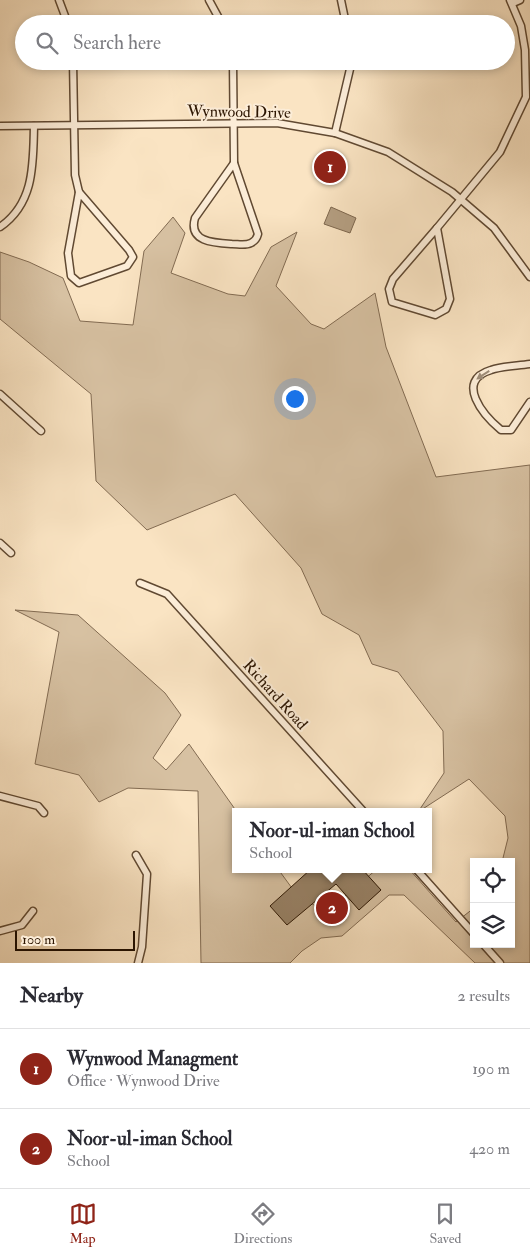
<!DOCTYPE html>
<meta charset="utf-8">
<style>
:root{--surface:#fff;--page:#f7f7f7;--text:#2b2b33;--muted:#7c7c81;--line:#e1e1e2;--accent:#8f2418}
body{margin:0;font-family:"IM FELL Double Pica",serif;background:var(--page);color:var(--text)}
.controls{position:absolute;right:15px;bottom:15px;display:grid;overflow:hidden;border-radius:0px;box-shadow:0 2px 8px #0003}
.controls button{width:45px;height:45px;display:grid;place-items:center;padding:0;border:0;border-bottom:1px solid var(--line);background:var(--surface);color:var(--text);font:25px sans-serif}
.scale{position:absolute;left:15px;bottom:12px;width:120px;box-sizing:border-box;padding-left:5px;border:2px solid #2c1501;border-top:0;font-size:14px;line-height:18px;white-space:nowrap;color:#2c1501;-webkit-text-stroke:4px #fcedd8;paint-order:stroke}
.you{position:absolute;left:294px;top:398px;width:18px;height:18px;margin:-12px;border:4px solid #fff;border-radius:50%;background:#1a73e8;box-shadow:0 0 0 8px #1a73e833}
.badge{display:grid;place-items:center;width:32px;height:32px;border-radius:50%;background:var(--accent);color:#fff;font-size:16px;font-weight:700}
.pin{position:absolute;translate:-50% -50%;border:2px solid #fff;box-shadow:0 1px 5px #0006}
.popup{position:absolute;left:232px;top:808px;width:200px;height:65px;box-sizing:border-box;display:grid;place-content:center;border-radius:0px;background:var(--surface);filter:drop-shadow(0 1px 4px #0005);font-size:16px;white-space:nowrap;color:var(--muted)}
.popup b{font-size:19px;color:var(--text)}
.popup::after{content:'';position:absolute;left:50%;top:100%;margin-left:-10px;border:10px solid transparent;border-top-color:var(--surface)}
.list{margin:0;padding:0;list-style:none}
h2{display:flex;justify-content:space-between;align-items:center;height:65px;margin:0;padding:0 20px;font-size:21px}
h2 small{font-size:16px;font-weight:400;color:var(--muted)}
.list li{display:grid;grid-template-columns:32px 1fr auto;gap:15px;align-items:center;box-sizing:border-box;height:80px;padding:0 20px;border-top:1px solid var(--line)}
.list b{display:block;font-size:19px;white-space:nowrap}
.list p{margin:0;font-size:16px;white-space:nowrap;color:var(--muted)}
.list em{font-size:16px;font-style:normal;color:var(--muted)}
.icon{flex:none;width:28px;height:28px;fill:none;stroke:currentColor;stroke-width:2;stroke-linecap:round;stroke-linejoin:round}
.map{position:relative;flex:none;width:530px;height:963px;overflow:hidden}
.search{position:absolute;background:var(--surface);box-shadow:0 2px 8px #0003;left:15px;right:15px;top:15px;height:55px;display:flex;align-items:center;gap:12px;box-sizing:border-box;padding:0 18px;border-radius:28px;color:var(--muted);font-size:19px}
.sheet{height:225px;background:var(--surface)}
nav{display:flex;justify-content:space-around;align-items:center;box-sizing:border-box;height:70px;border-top:1px solid var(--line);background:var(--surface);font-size:14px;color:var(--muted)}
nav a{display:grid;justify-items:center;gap:2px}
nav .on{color:var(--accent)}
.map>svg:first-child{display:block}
</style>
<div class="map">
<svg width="530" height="963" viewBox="0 0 530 963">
<rect width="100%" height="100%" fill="#fae4c3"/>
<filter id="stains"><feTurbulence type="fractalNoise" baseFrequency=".004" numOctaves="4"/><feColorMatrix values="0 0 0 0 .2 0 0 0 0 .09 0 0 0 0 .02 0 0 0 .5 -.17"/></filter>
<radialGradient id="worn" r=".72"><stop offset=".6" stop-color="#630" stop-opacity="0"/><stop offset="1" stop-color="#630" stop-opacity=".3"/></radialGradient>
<polygon fill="#d7c1a2" stroke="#826b52" points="173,217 185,233 171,273 228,294 245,296 271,247 297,232 276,286 311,324 324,329 375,293 386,347 436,477 530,465 530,963 475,963 404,895 389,895 342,936 321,938 302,951 290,963 201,963 198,791 128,788 99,802 79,775 35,764 59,632 15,610 78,615 165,693 181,715 153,758 166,770 189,744 237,812 236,869 278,869 297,895 326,912 377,869 409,869 456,922 474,908 474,944 511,944 511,862 502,862 508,838 505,816 469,779 418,812 444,773 443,731 398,672 372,664 359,635 322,614 301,568 235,494 147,530 96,481 91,394 0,319 0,252 29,262 63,278 80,321 133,325 144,251"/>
<polygon fill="#b49e81" stroke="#7e674e" points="331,207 356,218 350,233 324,224"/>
<g fill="#978166" stroke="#2c1501">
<polygon points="329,153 340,158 331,181 320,176"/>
<polygon points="311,869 362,869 381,890 359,910 336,884 287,925 270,906"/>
</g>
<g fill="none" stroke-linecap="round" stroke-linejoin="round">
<g stroke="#604932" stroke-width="9">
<g id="street">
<polyline points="59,0 68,24"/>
<polyline points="209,0 222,24"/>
<polyline points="341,0 346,24"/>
<polyline points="513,3 520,0"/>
<polyline points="73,61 75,175 79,192"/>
<polyline points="233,61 234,163"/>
<polyline points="0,126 277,123 335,133 388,152 452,192 494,228 530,277"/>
<polyline points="335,133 350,69 350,61"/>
<path d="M234,163L258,234C257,238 255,241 251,243C245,246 238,244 232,244C214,243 188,242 195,218Z"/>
<polygon points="79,192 129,250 133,257 127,266 79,283 71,276 68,253"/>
<path d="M0,227C35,203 33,163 34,126"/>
<polyline points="437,228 500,152 526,97 525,50 521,26 510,0"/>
<polygon points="437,228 450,299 446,309 435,315 392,302 389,289 393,279"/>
<path d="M530,364C517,366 503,366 491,370C454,381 484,416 501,430H511L530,402"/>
<polyline points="0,394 41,431"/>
<polyline points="0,543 11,553"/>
<polyline points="140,583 167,594 364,812"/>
<polyline points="0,796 38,806 44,813"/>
<polyline points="136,855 147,874 142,947 138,963"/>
<polyline points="416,869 474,934"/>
<polyline points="0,931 22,925 33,911"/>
<polyline points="483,944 500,963"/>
</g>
</g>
<use href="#street" stroke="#fcedd8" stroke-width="6"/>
</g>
<defs><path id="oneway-solid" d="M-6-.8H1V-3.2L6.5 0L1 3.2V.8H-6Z" transform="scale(1.25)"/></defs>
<use fill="#9e8c77" href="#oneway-solid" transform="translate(483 375) rotate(147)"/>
<g text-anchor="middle" stroke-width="4" stroke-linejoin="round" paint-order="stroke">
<g font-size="16" fill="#2c1501" stroke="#fcedd8">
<text transform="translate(239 111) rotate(1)" y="6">Wynwood Drive</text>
<text transform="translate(276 694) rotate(48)" y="6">Richard Road</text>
</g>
</g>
<rect width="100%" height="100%" filter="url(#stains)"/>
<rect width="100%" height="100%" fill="url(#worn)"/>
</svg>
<div class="controls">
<button><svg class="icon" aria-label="locate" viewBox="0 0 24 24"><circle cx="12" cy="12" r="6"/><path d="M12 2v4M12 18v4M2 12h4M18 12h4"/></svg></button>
<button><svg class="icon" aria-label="layers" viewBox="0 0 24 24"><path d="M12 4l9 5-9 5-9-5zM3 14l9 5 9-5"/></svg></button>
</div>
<div class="scale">100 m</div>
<div class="you"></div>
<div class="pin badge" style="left:330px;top:167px">1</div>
<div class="pin badge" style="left:332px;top:908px">2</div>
<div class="popup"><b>Noor-ul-iman School</b>School</div>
<div class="search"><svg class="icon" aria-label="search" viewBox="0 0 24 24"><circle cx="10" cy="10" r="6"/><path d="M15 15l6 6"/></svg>Search here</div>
</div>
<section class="sheet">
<h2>Nearby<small>2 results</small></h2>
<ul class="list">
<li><span class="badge">1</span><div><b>Wynwood Managment</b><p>Office · Wynwood Drive</p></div><em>190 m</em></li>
<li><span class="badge">2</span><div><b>Noor-ul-iman School</b><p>School</p></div><em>420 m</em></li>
</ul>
</section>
<nav>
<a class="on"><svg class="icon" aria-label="map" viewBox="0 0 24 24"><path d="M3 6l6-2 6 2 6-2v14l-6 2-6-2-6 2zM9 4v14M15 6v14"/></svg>Map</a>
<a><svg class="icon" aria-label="directions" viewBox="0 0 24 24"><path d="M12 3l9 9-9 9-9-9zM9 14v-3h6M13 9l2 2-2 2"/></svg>Directions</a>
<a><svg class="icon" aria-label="saved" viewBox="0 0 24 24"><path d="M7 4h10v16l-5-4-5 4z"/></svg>Saved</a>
</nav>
